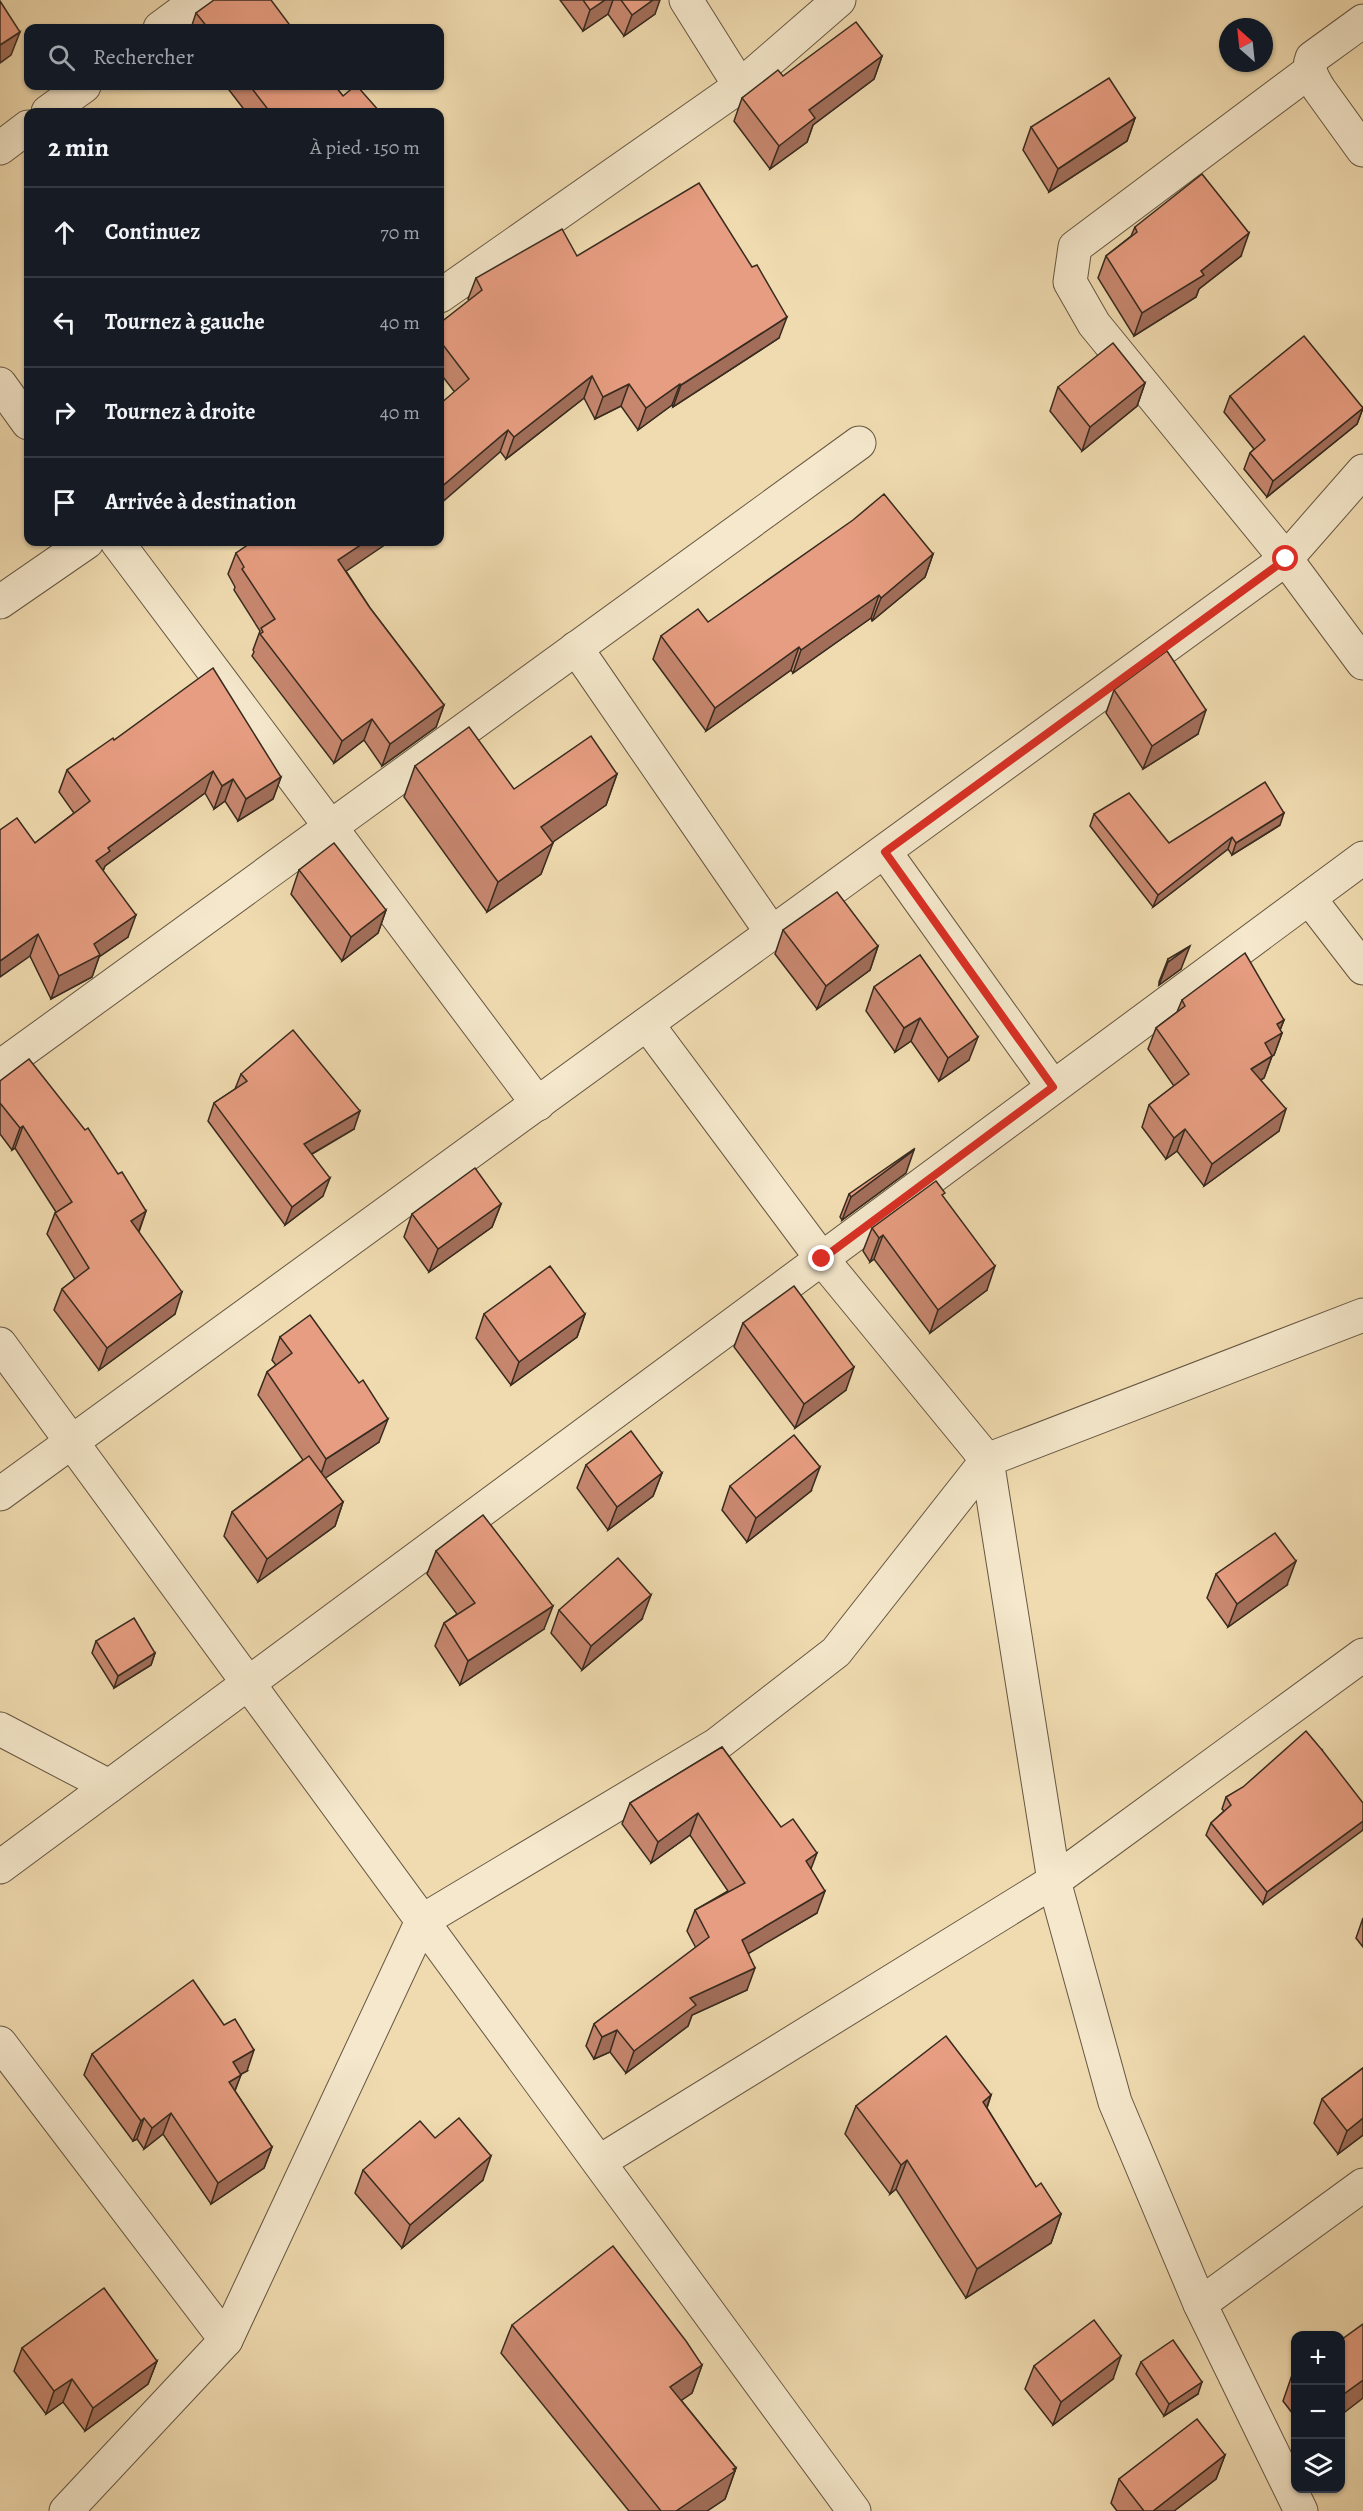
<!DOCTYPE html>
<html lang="fr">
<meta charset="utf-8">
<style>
:root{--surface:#171b24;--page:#242831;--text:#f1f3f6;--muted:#9ea1a6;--line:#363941}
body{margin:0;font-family:Alegreya,serif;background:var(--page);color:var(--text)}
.controls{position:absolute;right:18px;bottom:18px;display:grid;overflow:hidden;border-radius:12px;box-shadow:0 2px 4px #0004}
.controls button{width:54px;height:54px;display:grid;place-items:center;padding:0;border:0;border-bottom:2px solid var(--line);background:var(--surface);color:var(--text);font:30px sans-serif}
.compass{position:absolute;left:1219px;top:18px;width:54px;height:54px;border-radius:50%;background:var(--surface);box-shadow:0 2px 4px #0004;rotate:333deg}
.stop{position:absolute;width:18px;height:18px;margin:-14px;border:4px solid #d93025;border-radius:50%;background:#fff}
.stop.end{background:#d93025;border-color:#fff;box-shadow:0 2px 6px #0008}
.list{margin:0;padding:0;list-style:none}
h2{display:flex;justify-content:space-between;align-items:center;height:78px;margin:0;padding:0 24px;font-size:26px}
h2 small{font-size:20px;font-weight:400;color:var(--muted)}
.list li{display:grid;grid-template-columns:39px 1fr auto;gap:18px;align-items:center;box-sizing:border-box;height:90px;padding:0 24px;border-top:2px solid var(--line)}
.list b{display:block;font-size:22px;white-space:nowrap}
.list em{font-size:20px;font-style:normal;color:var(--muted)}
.icon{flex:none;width:33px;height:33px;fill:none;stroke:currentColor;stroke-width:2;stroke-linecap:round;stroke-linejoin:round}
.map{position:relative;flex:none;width:1363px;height:2511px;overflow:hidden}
.search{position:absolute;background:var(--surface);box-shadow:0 2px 4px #0004;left:24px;top:24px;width:420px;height:66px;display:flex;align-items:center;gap:15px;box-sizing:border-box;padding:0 21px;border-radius:12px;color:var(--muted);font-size:22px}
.panel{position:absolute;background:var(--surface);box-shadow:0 2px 4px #0004;left:24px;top:108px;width:420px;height:438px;border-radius:12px}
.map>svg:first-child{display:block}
</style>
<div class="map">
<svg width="1363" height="2511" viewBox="0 0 1363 2511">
<rect width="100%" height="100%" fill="#f0dbb0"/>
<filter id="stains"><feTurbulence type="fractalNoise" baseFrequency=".00333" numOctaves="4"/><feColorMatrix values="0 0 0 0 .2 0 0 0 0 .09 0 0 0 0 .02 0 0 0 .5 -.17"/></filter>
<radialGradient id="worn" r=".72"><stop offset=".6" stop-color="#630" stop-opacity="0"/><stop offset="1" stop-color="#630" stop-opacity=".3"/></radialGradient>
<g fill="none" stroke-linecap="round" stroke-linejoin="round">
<g stroke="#665743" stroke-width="35">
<g id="minor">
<polyline points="686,0 740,86"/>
<path d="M1363,21L1312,58C1307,70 1313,79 1319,89L1363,150"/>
<polyline points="160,28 198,0"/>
<polyline points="1310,71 1075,247 1070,282 1094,324 1286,559 1363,663"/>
<polyline points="48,112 84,86"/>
<polyline points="0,148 28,127"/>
<polyline points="440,296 740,86 839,0"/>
<polyline points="0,384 28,423"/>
<polyline points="117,542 538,1104"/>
<polyline points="0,602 87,542"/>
<polyline points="576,648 772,933"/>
<polyline points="885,852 1053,1087"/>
<polyline points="1309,898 1363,968"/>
<polyline points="647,1024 822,1259 987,1460 1054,1881 1115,2102 1200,2304 1301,2511"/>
<polyline points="0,1067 859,443"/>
<polyline points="0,1344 854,2511"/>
<polyline points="0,1494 1286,559 1363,471"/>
<polyline points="0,1729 109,1786"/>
<polyline points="0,1867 1363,858"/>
<polyline points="0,2043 226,2340"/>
<polyline points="599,2162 1054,1881 1363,1655"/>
<polyline points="1200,2304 1363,2185"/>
<polyline points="66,2511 226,2340 422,1921 716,1745 836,1652 987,1460 1363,1315"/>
</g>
</g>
<use href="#minor" stroke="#f5e8cc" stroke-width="33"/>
</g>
<g fill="#c7876f" stroke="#382b1f" stroke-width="1.5">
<polygon points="560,0 653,0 655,14 624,36 608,14 583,31"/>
<polygon points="196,13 292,28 191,28"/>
<polygon points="882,56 874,79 813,125 807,142 770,169 734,121 742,98 783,76"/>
<polygon points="226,86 335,86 343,96 380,112 246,112"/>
<polygon points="1135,118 1127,141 1049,192 1023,150 1031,127"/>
<polygon points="1135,227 1241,256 1199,289 1196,297 1134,336 1098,278 1106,256 1131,236"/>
<polygon points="577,256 779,338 673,407 672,405 638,430 621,406 595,419 584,398 506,459 440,373 440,323 469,301 468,299 476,278"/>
<polygon points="1145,383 1137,406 1082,451 1050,411 1058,387"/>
<polygon points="1230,396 1363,407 1363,408 1357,424 1267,497 1244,469 1250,453 1254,449 1224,412"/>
<polygon points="236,553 346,571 370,608 444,705 436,727 382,766 364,740 334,763 252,656 254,652 253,650 260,631 234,590 235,587 228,574"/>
<polygon points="933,554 925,577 872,621 871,618 793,673 791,670 706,731 653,659 661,636 708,622"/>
<polygon points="1114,690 1198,734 1143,769 1106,713"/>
<polygon points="114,740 281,777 273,799 238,821 225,801 214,809 205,793 105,866 103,871 128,937 99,957 92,977 51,999 30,956 35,843 74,813 59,792 67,770"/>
<polygon points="415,766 514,789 617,774 606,805 552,842 541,874 487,912 404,797"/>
<polygon points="1094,814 1169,843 1280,825 1232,855 1228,849 1153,907 1090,826"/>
<polygon points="299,870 386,910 378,933 342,961 291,894"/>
<polygon points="783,930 878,946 870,970 817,1009 775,954"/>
<polygon points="920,955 969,1060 939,1081 911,1041 895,1052 866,1011 874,987"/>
<polygon points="1168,959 1181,969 1159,985 1159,982"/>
<polygon points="1182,1000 1284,1020 1280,1030 1282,1033 1274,1055 1272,1056 1264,1078 1261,1080 1279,1131 1204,1186 1177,1151 1166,1159 1142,1127 1149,1105 1174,1086 1148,1049 1156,1028 1177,1012"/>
<polygon points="241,1074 354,1129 312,1154 323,1196 285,1225 208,1121 214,1103 235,1089"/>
<polygon points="0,1081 118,1174 146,1211 139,1232 175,1314 99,1370 54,1310 62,1289 75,1279 47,1234 55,1213 56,1212 15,1148 12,1150 0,1134"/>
<polygon points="906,1173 842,1220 840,1217 849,1194"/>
<polygon points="943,1197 987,1290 930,1333 874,1259 870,1262 863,1251 872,1228"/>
<polygon points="501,1204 492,1227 429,1272 404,1237 412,1214"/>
<polygon points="484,1314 585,1314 577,1337 511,1385 476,1338"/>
<polygon points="743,1323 846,1390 795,1428 734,1347"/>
<polygon points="280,1337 379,1442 325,1478 343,1502 335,1526 258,1582 224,1536 232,1512 303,1460 258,1395 267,1372 276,1365 272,1360"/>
<polygon points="586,1465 662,1473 653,1496 608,1530 577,1488"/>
<polygon points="730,1486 811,1491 747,1542 722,1510"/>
<polygon points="436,1551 544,1629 460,1685 435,1646 444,1623 457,1614 427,1574"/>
<polygon points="1216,1574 1287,1585 1228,1627 1207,1598"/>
<polygon points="559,1610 642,1619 582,1670 551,1633"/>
<polygon points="96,1641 155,1653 151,1665 114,1688 92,1653"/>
<polygon points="722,1747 811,1869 817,1913 748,1953 747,1990 692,2015 688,2026 626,2073 610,2052 594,2059 586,2046 594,2024 696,1948 687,1931 695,1910 728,1891 690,1835 651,1863 622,1824 630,1803"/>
<polygon points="1322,1750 1263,1904 1206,1835 1211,1823 1224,1811 1222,1809 1226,1797"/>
<polygon points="1363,1918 1363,1947 1356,1938"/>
<polygon points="92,2054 247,2071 241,2074 235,2091 272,2147 264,2168 211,2204 163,2134 144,2149 137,2139 133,2141 84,2075"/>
<polygon points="1363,2068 1363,2135 1338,2154 1314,2123 1322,2099"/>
<polygon points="991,2095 987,2108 1036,2187 1061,2214 1051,2243 966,2298 896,2189 890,2194 845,2134 856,2106"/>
<polygon points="435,2138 483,2180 402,2248 355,2193 363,2170"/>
<polygon points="512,2325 702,2365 692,2393 681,2400 736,2468 725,2499 707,2511 629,2511 501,2353"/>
<polygon points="22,2348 157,2361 148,2384 85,2431 63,2402 46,2414 14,2371"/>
<polygon points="1141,2362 1198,2394 1164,2416 1136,2374"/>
<polygon points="1034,2366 1113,2379 1053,2425 1025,2389"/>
<polygon points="1296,2373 1296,2418 1283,2401 1292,2375"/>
<polygon points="1225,2455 1216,2479 1174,2511 1117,2511 1111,2503 1119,2479"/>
</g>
<g fill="#a26e5a" stroke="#382b1f" stroke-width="1.5">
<polygon points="605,0 613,0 608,14 583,31 590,10"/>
<polygon points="653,0 660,0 655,14 624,36 632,15"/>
<polygon points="20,32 11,55 0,63 0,45"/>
<polygon points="882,56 874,79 813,125 807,142 770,169 779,146 809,110"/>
<polygon points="1135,118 1127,141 1049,192 1058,169"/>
<polygon points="1249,233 1241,256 1199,289 1196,297 1134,336 1142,313 1201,271"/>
<polygon points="787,317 779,338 673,407 681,385"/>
<polygon points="592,376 584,398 506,459 514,437"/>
<polygon points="1145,383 1137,406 1082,451 1090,427"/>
<polygon points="629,384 621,406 595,419 603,397"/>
<polygon points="680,384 672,405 638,430 646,408"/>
<polygon points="1363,408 1357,424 1267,497 1273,481"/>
<polygon points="508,430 500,452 440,504 440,488"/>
<polygon points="365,542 389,542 330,582 338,560"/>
<polygon points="933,554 925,577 872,621 881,598"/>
<polygon points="879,595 871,618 793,673 801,650"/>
<polygon points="799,647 791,670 706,731 715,708"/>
<polygon points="444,705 436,727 382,766 390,744"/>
<polygon points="1206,710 1198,734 1143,769 1152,746"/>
<polygon points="372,719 364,740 334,763 342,741"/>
<polygon points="213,771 205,793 105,866 102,873 96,861 108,848"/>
<polygon points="617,774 606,805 530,858 541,827"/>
<polygon points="281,777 273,799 238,821 246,799"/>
<polygon points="233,779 225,801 214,809 222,786"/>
<polygon points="1284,813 1280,825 1232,855 1236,843"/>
<polygon points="1232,837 1228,849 1153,907 1158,895"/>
<polygon points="553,843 541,874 487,912 498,882"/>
<polygon points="386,910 378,933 342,961 351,937"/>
<polygon points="136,915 128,937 99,957 92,977 51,999 59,976 94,944"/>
<polygon points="38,934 30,956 0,977 0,961"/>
<polygon points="878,946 870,970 817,1009 826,986"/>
<polygon points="1190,946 1181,969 1159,985 1168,962"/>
<polygon points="920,1018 911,1041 895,1052 904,1028"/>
<polygon points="1284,1020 1278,1035 1282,1033 1274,1055 1257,1064 1265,1043 1277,1024"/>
<polygon points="978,1037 969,1060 939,1081 948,1058"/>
<polygon points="1272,1056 1264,1078 1243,1090 1251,1069"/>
<polygon points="1286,1109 1279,1131 1204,1186 1212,1164"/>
<polygon points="360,1111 354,1129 298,1162 304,1144"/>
<polygon points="23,1126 15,1148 12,1150 20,1128"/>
<polygon points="1185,1129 1177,1151 1166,1159 1174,1138"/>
<polygon points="914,1150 906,1173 842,1220 851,1197"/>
<polygon points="330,1178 323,1196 285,1225 292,1207"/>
<polygon points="501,1204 492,1227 429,1272 438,1249"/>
<polygon points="146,1211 138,1233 131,1221"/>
<polygon points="883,1235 874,1259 870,1262 879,1238"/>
<polygon points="995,1266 987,1290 930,1333 938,1310"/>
<polygon points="182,1292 175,1314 99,1370 107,1348"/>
<polygon points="585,1314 577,1337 511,1385 519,1362"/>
<polygon points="854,1367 846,1390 795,1428 804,1404"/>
<polygon points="388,1419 379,1442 318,1483 326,1459"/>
<polygon points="820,1467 811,1491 747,1542 756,1518"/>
<polygon points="662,1473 653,1496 608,1530 617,1507"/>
<polygon points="343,1502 335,1526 258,1582 267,1559"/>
<polygon points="1296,1561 1287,1585 1228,1627 1237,1604"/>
<polygon points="651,1595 642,1619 582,1670 591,1646"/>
<polygon points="553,1606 544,1629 460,1685 468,1661"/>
<polygon points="155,1653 151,1665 114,1688 118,1676"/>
<polygon points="698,1813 690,1835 651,1863 658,1842"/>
<polygon points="1363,1821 1363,1830 1263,1904 1267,1892"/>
<polygon points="817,1853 809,1874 806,1861"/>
<polygon points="825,1891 817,1913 734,1962 742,1940"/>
<polygon points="755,1968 747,1990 692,2015 688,2026 626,2073 634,2051 690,1998"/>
<polygon points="617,2030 610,2052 594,2059 602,2037"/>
<polygon points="254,2050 247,2071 225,2083 233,2062"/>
<polygon points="241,2075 233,2095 229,2082"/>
<polygon points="991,2095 981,2124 983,2102"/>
<polygon points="171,2113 163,2134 144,2149 152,2128"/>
<polygon points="144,2118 137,2139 133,2141 141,2121"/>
<polygon points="1363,2118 1363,2135 1338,2154 1347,2131"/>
<polygon points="272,2147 264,2168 211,2204 218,2183"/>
<polygon points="491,2156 483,2180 402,2248 410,2225"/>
<polygon points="907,2160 896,2189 890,2194 901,2165"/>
<polygon points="1061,2214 1051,2243 966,2298 977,2269"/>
<polygon points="1121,2356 1113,2379 1053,2425 1061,2402"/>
<polygon points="157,2361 148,2384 85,2431 93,2408"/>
<polygon points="702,2365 692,2393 660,2415 670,2387"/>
<polygon points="72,2379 63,2402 46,2414 54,2391"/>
<polygon points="1363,2380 1363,2398 1341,2415 1341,2396"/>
<polygon points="1202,2382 1198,2394 1164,2416 1169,2404"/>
<polygon points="1225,2455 1216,2479 1174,2511 1153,2511"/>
<polygon points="736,2468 725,2499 707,2511 676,2511"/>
</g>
<g fill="#e79d81" stroke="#382b1f" stroke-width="1.5">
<polygon points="214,0 271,0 292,28 208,28 196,13"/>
<polygon points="583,0 605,0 590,10"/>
<polygon points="621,0 653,0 632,15"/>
<polygon points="0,1 20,32 0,45"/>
<polygon points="856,22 882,56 809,110 815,118 779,146 742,98 778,70 783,76"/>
<polygon points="1109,78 1135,118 1058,169 1031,127"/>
<polygon points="250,86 335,86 343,96 355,86 357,86 380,112 270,112"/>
<polygon points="1202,174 1249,233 1201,271 1204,275 1142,313 1106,256 1137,232 1135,227"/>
<polygon points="699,183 752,267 757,265 787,317 681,385 680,384 646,408 629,384 603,397 592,376 514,437 508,430 440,488 440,404 469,379 440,341 440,323 482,290 476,278 562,229 577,256"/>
<polygon points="1304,336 1363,408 1273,481 1250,453 1265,440 1230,396"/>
<polygon points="1113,343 1145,383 1090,427 1058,387"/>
<polygon points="884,494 933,554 881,598 879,595 801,650 799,647 715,708 661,636 698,609 708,622 853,520"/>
<polygon points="252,542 365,542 338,560 370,608 444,705 390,744 372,719 342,741 260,634 263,632 261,628 275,619 242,569 244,567 236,553"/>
<polygon points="1167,651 1206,710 1152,746 1114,690"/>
<polygon points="213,668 281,777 246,799 233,779 222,786 213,771 108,848 110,851 96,861 136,915 94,944 100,955 59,976 38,934 0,961 0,830 17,818 35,843 90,801 67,770 113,738 114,740"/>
<polygon points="469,727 514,789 591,736 617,774 541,827 553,843 498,882 415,766"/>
<polygon points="1265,782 1284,813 1236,843 1232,837 1158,895 1094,814 1129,793 1169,843"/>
<polygon points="334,843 386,910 351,937 299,870"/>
<polygon points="837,892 878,946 826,986 783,930"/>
<polygon points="1190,946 1168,962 1168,959"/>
<polygon points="1245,953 1284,1020 1277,1024 1282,1033 1265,1043 1272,1056 1251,1069 1286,1109 1212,1164 1185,1129 1174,1138 1149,1105 1189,1074 1156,1028 1185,1006 1182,1000"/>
<polygon points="920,955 978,1037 948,1058 920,1018 904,1028 874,987"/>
<polygon points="293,1030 360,1111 304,1144 330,1178 292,1207 214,1103 247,1081 241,1074"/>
<polygon points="29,1059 85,1130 88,1128 118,1174 122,1172 146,1211 131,1221 182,1292 107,1348 62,1289 89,1268 55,1213 72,1202 23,1126 20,1128 0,1103 0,1081"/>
<polygon points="914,1149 914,1150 851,1197 849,1194"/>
<polygon points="475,1168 501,1204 438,1249 412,1214"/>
<polygon points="936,1181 945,1193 942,1195 995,1266 938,1310 883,1235 879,1238 872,1228"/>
<polygon points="550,1266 585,1314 519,1362 484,1314"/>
<polygon points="794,1286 854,1367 804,1404 743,1323"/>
<polygon points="310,1315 359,1383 363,1380 388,1419 326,1459 267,1372 292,1353 280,1337"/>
<polygon points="631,1431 662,1473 617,1507 586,1465"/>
<polygon points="794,1435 820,1467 756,1518 730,1486"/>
<polygon points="309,1456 343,1502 267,1559 232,1512"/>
<polygon points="483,1515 553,1606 468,1661 444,1623 475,1603 436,1551"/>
<polygon points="1275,1533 1296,1561 1237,1604 1216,1574"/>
<polygon points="618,1558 651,1595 591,1646 559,1610"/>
<polygon points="134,1618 155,1653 118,1676 96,1641"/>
<polygon points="1306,1731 1322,1750 1363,1803 1363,1821 1267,1892 1211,1823 1231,1805 1226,1797 1243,1787"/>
<polygon points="722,1747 781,1827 793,1819 817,1853 806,1861 825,1891 742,1940 755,1968 690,1998 696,2005 634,2051 617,2030 602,2037 594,2024 709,1937 695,1910 745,1883 698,1813 658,1842 630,1803"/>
<polygon points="193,1980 224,2025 235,2019 254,2050 233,2062 241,2075 229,2082 272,2147 218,2183 171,2113 152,2128 144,2118 141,2121 92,2054"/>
<polygon points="946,2036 991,2095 983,2102 1036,2187 1041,2183 1061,2214 977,2269 907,2160 901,2165 856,2106"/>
<polygon points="1363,2068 1363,2118 1347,2131 1322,2099"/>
<polygon points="459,2118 491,2156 410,2225 363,2170 420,2121 435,2138"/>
<polygon points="613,2246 686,2341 702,2365 670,2387 736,2468 733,2469 735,2471 676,2511 661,2511 512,2325"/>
<polygon points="104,2288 157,2361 93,2408 72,2379 54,2391 22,2348"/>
<polygon points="1094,2320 1121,2356 1061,2402 1034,2366"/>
<polygon points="1363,2324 1363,2380 1341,2396 1341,2340"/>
<polygon points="1173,2340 1202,2382 1169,2404 1141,2362"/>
<polygon points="1296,2373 1296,2380 1292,2375"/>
<polygon points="1197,2419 1225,2455 1153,2511 1144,2511 1119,2479"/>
</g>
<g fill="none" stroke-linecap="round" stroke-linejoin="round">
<polyline stroke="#d93025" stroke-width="8" points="822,1259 1053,1087 885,852 1286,559"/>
</g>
<rect width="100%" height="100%" filter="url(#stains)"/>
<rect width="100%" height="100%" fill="url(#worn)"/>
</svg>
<div class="controls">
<button>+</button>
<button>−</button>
<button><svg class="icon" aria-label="layers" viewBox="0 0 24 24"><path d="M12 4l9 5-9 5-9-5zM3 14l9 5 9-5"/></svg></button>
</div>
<svg class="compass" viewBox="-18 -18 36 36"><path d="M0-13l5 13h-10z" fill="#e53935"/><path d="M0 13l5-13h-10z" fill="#9ea1a6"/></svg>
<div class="stop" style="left:1286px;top:559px"></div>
<div class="stop end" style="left:822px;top:1259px"></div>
<div class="search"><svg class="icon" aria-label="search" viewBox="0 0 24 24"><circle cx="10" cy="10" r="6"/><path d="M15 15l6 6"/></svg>Rechercher</div>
<section class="panel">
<h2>2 min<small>À pied · 150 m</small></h2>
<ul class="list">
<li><svg class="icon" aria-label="ahead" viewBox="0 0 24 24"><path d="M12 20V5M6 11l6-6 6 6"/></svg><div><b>Continuez</b></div><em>70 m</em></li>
<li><svg class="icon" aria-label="left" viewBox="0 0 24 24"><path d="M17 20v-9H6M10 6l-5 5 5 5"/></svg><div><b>Tournez à gauche</b></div><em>40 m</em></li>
<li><svg class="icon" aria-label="right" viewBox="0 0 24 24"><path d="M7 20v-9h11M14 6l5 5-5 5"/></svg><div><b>Tournez à droite</b></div><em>40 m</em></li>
<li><svg class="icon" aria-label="arrive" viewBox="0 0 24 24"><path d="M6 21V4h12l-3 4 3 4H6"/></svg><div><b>Arrivée à destination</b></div></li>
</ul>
</section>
</div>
